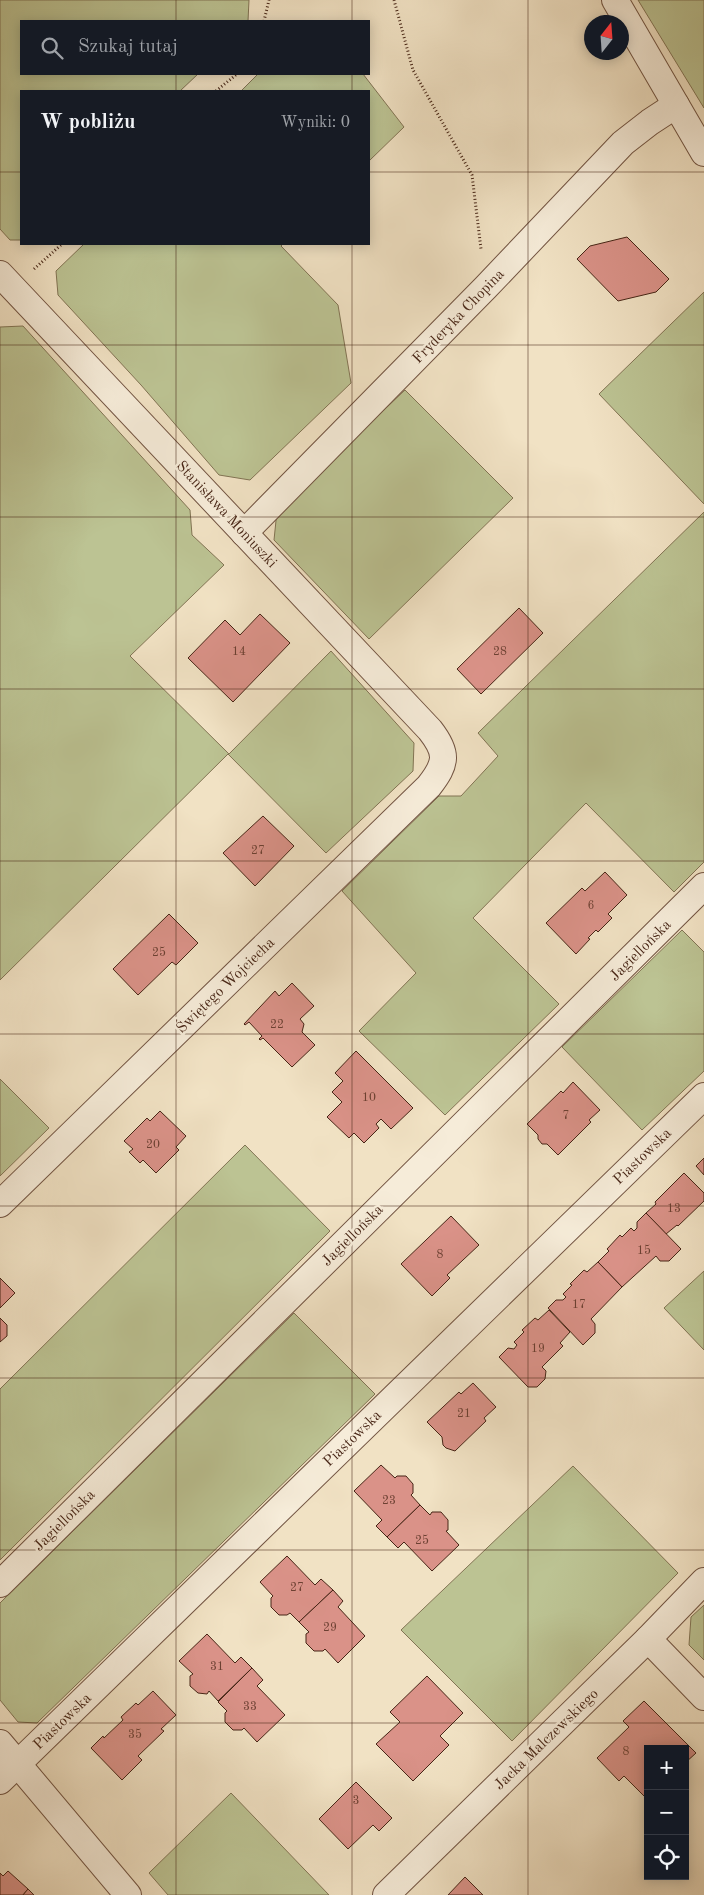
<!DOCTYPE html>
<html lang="pl">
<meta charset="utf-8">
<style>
:root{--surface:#171b24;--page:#20242c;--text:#f1f3f6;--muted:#9ea1a6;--line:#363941}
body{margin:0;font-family:"Old Standard TT",serif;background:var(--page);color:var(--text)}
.controls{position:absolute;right:15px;bottom:15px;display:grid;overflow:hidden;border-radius:0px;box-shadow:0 2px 12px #0003}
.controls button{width:45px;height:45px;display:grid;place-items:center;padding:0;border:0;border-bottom:1px solid var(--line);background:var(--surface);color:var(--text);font:25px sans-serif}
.compass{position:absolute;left:584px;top:15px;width:45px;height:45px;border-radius:50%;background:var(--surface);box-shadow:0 2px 12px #0003;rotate:17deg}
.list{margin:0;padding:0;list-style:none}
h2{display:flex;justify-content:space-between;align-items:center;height:65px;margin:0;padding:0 20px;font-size:21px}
h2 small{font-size:16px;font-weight:400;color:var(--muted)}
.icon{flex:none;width:28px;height:28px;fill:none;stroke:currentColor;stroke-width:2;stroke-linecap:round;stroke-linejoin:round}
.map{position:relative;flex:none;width:704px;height:1895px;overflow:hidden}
.search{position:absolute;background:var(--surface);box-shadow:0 2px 12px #0003;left:20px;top:20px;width:350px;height:55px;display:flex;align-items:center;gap:12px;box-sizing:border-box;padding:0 18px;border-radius:0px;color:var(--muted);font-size:19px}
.panel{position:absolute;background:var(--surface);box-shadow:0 2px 12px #0003;left:20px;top:90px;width:350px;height:155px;border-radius:0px}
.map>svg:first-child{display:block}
</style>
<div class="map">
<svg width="704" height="1895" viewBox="0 0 704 1895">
<rect width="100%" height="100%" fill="#f1e2c4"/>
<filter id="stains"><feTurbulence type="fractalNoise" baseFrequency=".004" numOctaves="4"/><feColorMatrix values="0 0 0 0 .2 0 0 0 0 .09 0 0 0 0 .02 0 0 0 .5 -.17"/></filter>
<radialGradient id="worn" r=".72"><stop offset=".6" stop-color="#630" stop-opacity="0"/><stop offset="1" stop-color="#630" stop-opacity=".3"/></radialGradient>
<g fill="#bcc393" stroke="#827454">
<polygon points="0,0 249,0 248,21 21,21 21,74 198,74 180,91 21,91 21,240 10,240 0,229"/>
<polygon points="638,0 704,0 704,108"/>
<polygon points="258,74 363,74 404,127 369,161 369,91 241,91"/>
<polygon points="84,244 283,244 281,246 338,305 351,383 250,480 219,475 141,385 58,295 56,271"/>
<polygon points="704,292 704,504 599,394"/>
<polygon points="23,326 190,510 192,535 224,565 130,656 229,754 331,651 414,743 413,771 326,853 228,754 0,980 0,327"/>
<polygon points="405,390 513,498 369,639 274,540 277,511"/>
<polygon points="704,512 704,862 674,892 586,803 473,918 559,1004 445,1115 359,1031 416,973 342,891 439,796 461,796 498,756 478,733"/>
<polygon points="682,930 704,952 704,1071 642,1130 562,1047"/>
<polygon points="0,1079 49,1128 0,1176"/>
<polygon points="245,1145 330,1231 0,1560 0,1389"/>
<polygon points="704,1271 704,1350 664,1308"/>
<polygon points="294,1313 375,1394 37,1723 18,1722 0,1700 0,1603"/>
<polygon points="573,1466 678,1573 512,1741 401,1630"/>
<polygon points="704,1605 704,1660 689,1645 691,1617"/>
<polygon points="231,1793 329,1895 168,1895 149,1873"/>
</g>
<g fill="#da9288" stroke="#472516">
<polygon points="627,237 669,279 656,292 618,301 577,259 590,246"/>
<polygon points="519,608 543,633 481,694 457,669"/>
<polygon points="260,614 290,643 233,702 188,658 225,620 240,635"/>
<polygon points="263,816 294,846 255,886 223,853"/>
<polygon points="605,872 627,895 608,914 612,918 598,932 596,930 588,938 590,939 576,954 546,923 582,888 585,891"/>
<polygon points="169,914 198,943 176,965 172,962 138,995 113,969"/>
<polygon points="292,983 314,1006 300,1019 304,1024 302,1032 315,1045 292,1067 263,1038 260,1040 259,1039 262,1036 249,1022 245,1025 244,1024 275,991 279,996"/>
<polygon points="356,1051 413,1108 391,1129 381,1119 376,1124 379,1128 364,1143 354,1133 349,1138 327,1117 342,1102 332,1092 343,1081 335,1073"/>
<polygon points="573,1082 600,1110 589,1120 591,1122 558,1155 547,1144 542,1144 538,1139 538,1135 527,1124 561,1091 563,1093"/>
<polygon points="160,1111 186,1136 176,1147 179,1150 156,1173 143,1160 140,1163 129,1152 133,1149 124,1141 147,1118 150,1121"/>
<polygon points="704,1158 704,1175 696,1166"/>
<polygon points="684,1173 704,1193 704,1201 678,1226 677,1225 666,1234 646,1213 656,1204 655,1202"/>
<polygon points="646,1213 681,1249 669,1261 660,1261 656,1256 622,1287 598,1262 609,1251 607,1249 620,1235 622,1237 631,1228 634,1231 637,1228 637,1222"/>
<polygon points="451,1216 479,1245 447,1275 450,1278 432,1296 401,1264"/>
<polygon points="598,1262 622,1287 591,1319 595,1324 595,1333 583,1345 548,1308 556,1300 563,1300 566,1297 563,1294 572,1285 570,1284 584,1270 587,1272"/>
<polygon points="0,1278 15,1293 0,1308"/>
<polygon points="549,1310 570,1332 560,1343 563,1346 542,1367 546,1371 545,1379 537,1387 528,1387 499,1357 508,1348 514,1349 517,1345 514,1342 524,1332 522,1330 535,1318 538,1320"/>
<polygon points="0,1318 7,1325 7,1336 0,1342"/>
<polygon points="473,1383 496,1407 484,1418 486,1421 455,1451 446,1448 443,1445 442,1437 427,1422 459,1392 461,1394"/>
<polygon points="381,1465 395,1478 397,1476 406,1476 413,1484 413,1493 411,1495 420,1505 387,1537 376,1526 382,1520 354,1491"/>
<polygon points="420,1505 430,1515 432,1512 441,1512 448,1520 448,1530 446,1531 459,1545 432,1571 404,1542 398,1548 387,1537"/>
<polygon points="287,1556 315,1585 321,1579 333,1590 299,1622 290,1613 287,1615 279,1615 271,1607 271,1598 273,1596 260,1582"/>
<polygon points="333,1590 343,1601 338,1607 365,1636 338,1663 325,1649 323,1651 314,1651 306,1643 306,1634 309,1632 299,1622"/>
<polygon points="207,1634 235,1663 241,1657 252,1668 218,1701 209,1691 207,1694 198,1693 190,1686 190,1676 193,1674 179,1661"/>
<polygon points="252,1668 263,1680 257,1686 285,1715 257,1742 244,1728 242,1730 233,1730 225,1722 225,1713 227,1711 218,1702"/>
<polygon points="427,1676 463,1713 440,1736 449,1745 413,1781 376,1744 400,1722 390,1712"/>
<polygon points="153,1691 176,1715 161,1729 164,1731 138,1756 142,1760 122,1780 91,1748 103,1736 104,1738 123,1720 121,1717 136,1703 138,1705"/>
<polygon points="644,1701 696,1753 685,1763 685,1749 648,1749 648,1800 624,1776 619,1781 597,1758 629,1727 623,1721"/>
<polygon points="356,1782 392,1818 379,1831 373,1825 348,1849 319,1819"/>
<polygon points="8,1871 28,1889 23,1895 0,1895 0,1873 3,1876"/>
<polygon points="465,1877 483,1895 448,1895"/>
<polygon points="28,1889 34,1895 23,1895"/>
</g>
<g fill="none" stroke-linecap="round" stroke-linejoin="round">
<g stroke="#725442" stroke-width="28">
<g id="minor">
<polyline points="615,0 704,153"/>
<path d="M0,274L430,730C448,753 447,763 429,786L0,1204"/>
<polyline points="244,533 486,287 623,143 650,122 676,105"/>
<polyline points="0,1584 704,886"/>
<polyline points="648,1639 704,1697"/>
<polyline points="0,1743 128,1895"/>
<polyline points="0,1781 704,1096"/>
<polyline points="386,1895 648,1639 704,1581"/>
</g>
</g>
<g stroke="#472516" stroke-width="3" stroke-dasharray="1 2.5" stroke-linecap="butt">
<polyline points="394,0 413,70 472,175 481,249"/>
<polyline points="264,21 269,0"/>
<polyline points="216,91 237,74"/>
<polyline points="34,269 62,244"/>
</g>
<use href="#minor" stroke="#f6ecd9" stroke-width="26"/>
</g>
<path fill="none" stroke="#472516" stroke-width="1" stroke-opacity="0.55" d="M176,0V21M352,0V21M528,0V1895M176,74V91M352,74V91M0,172H21M369,172H704M176,244V1895M352,244V1895M0,345H704M0,517H704M0,689H704M0,861H704M0,1034H704M0,1206H704M0,1378H704M0,1550H704M0,1723H704"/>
<g text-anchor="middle" stroke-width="5" stroke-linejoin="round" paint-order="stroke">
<g font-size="12" fill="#6c4032">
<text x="239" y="655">14</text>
<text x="500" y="655">28</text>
<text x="258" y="854">27</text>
<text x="591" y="909">6</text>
<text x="159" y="956">25</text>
<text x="277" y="1028">22</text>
<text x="369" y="1101">10</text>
<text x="566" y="1119">7</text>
<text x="153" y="1148">20</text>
<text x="674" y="1212">13</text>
<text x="644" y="1254">15</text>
<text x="440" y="1258">8</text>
<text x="579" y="1308">17</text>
<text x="538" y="1352">19</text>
<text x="464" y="1417">21</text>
<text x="389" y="1504">23</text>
<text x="422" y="1544">25</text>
<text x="297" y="1591">27</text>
<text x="330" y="1631">29</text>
<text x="217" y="1670">31</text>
<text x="250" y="1710">33</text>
<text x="135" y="1738">35</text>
<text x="626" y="1755">8</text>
<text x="356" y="1804">3</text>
</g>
<g font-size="15" fill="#472516" stroke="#f6ecd9">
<text transform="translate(458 316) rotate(-46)" y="5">Fryderyka Chopina</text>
<text transform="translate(227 514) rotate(47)" y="5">Stanisława Moniuszki</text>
<text transform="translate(640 950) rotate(-45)" y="5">Jagiellońska</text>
<text transform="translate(225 985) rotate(-44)" y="5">Świętego Wojciecha</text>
<text transform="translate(642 1156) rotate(-44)" y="5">Piastowska</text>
<text transform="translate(352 1235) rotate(-45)" y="5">Jagiellońska</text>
<text transform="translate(352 1438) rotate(-44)" y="5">Piastowska</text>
<text transform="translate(64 1520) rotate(-45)" y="5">Jagiellońska</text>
<text transform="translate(62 1721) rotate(-44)" y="5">Piastowska</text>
<text transform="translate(546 1739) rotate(-44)" y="5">Jacka Malczewskiego</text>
</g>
</g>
<rect width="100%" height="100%" filter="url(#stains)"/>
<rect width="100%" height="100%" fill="url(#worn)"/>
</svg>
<div class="controls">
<button>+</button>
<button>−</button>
<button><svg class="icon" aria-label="locate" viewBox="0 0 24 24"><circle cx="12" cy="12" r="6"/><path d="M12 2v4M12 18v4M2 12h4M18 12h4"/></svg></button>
</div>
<svg class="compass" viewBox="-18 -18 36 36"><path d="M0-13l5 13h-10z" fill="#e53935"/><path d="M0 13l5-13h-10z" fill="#9ea1a6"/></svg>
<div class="search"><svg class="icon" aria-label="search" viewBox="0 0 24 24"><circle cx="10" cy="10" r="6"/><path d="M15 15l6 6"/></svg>Szukaj tutaj</div>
<section class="panel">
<h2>W pobliżu<small>Wyniki: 0</small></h2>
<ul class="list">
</ul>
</section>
</div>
